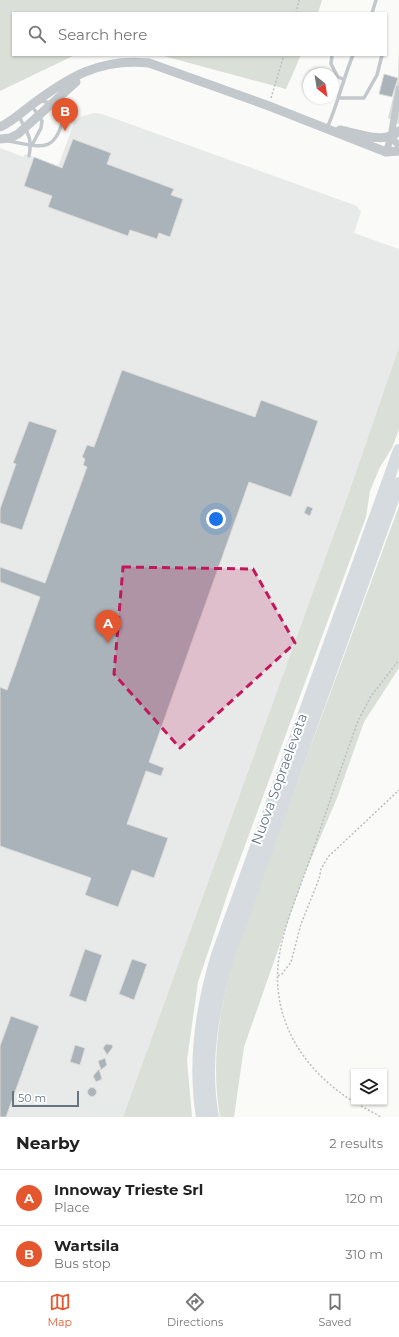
<!DOCTYPE html>
<style>
:root{--surface:#fff;--page:#f6f6f6;--text:#222;--muted:#767676;--line:#e0e0e0;--accent:#e4572e}
body{margin:0;font-family:Montserrat,sans-serif;background:var(--page);color:var(--text)}
.controls{position:absolute;right:12px;bottom:12px;display:grid;overflow:hidden;border-radius:0px;box-shadow:0 1px 3px #0004}
.controls button{width:36px;height:36px;display:grid;place-items:center;padding:0;border:0;border-bottom:1px solid var(--line);background:var(--surface);color:var(--text);font:20px sans-serif}
.compass{position:absolute;left:303px;top:68px;width:36px;height:36px;border-radius:50%;background:var(--surface);box-shadow:0 1px 3px #0004;rotate:150deg}
.scale{position:absolute;left:12px;bottom:10px;width:67px;box-sizing:border-box;padding-left:4px;border:2px solid #657683;border-top:0;font-size:11px;line-height:14px;white-space:nowrap;color:#657683;-webkit-text-stroke:3px #fff;paint-order:stroke}
.you{position:absolute;left:216px;top:519px;width:14px;height:14px;margin:-10px;border:3px solid #fff;border-radius:50%;background:#1a73e8;box-shadow:0 0 0 6px #1a73e833}
.badge{display:grid;place-items:center;width:26px;height:26px;border-radius:50%;background:var(--accent);color:#fff;font-size:13px;font-weight:700}
.pin{position:absolute;translate:-50% -33px;filter:drop-shadow(0 1px 2px #0008)}
.pin::after{content:'';position:absolute;top:21px;width:14px;height:12px;background:inherit;clip-path:polygon(0 0,100% 0,50% 100%)}
.list{margin:0;padding:0;list-style:none}
h2{display:flex;justify-content:space-between;align-items:center;height:52px;margin:0;padding:0 16px;font-size:17px}
h2 small{font-size:13px;font-weight:400;color:var(--muted)}
.list li{display:grid;grid-template-columns:26px 1fr auto;gap:12px;align-items:center;box-sizing:border-box;height:56px;padding:0 16px;border-top:1px solid var(--line)}
.list b{display:block;font-size:15px;white-space:nowrap}
.list p{margin:0;font-size:13px;white-space:nowrap;color:var(--muted)}
.list em{font-size:13px;font-style:normal;color:var(--muted)}
.icon{flex:none;width:22px;height:22px;fill:none;stroke:currentColor;stroke-width:2;stroke-linecap:round;stroke-linejoin:round}
.map{position:relative;flex:none;width:399px;height:1117px;overflow:hidden}
.search{position:absolute;background:var(--surface);box-shadow:0 1px 3px #0004;left:12px;right:12px;top:12px;height:44px;display:flex;align-items:center;gap:10px;box-sizing:border-box;padding:0 14px;border-radius:0px;color:var(--muted);font-size:15px}
.sheet{height:164px;background:var(--surface)}
nav{display:flex;justify-content:space-around;align-items:center;box-sizing:border-box;height:56px;border-top:1px solid var(--line);background:var(--surface);font-size:11px;color:var(--muted)}
nav a{display:grid;justify-items:center;gap:2px}
nav .on{color:var(--accent)}
.map>svg:first-child{display:block}
</style>
<div class="map">
<svg width="399" height="1117" viewBox="0 0 399 1117">
<rect width="100%" height="100%" fill="#fafaf8"/>
<polygon fill="#e8e9e9" points="94,113 102,114 357,206 361,212 354,233 399,249 399,347 348,495 123,1117 0,1117 0,148 24,157 25,154 58,166 74,123 80,117"/>
<g fill="#dadfd7">
<polygon points="0,0 322,0 318,13 13,13 13,55 75,55 0,91"/>
<polygon points="399,47 399,124 388,118 398,78"/>
<polygon points="160,55 301,55 286,89"/>
<polygon points="399,347 399,429 392,448 380,467 370,491 366,517 233,878 198,982 187,1060 192,1117 123,1117 348,495"/>
<path d="M399,506V668L364,722L337,798L305,873L244,1047L234,1117H220C210,1059 220,1003 237,947Z"/>
</g>
<g fill="#aab3b9" stroke="#dcdcda">
<polygon points="384,74 398,78 392,97 379,94"/>
<polygon points="73,139 111,153 107,164 174,189 171,195 183,199 170,237 159,233 157,239 130,230 128,236 48,207 52,196 24,186 34,157 62,168"/>
<polygon points="122,370 255,417 261,400 318,421 291,497 249,482 149,762 164,768 161,776 146,771 127,824 168,838 154,878 132,870 118,907 85,895 91,878 0,846 0,687 7,690 40,597 0,582 0,567 45,583 87,467 83,465 85,459 82,457 87,445 94,447"/>
<polygon points="29,421 57,430 22,530 0,523 0,509 16,464 13,463"/>
<polygon points="307,506 313,508 310,516 304,513"/>
<polygon points="85,949 102,955 86,1002 69,996"/>
<polygon points="132,959 147,964 134,1000 119,994"/>
<polygon points="11,1016 39,1026 6,1117 0,1117 0,1046"/>
<polygon points="106,1044 112,1045 113,1047 107,1055 103,1048"/>
<polygon points="75,1045 85,1048 80,1065 70,1062"/>
<polygon points="105,1058 107,1065 101,1070 98,1061"/>
<polygon points="99,1069 102,1079 96,1082 93,1076"/>
<circle cx="92" cy="1092" r="4.5"/>
</g>
<g fill="none" stroke-linecap="round" stroke-linejoin="round">
<g stroke="#bbbfc2" stroke-width="1.5" stroke-dasharray="2 2" stroke-linecap="butt">
<polyline points="296,13 299,0"/>
<polyline points="271,98 284,55"/>
<polyline points="278,976 282,974 291,962 301,924 319,879 321,869 328,857 399,790"/>
<path d="M354,1102C298,1067 265,1010 282,942C288,915 300,888 309,862C325,815 341,768 358,721L371,696L399,660"/>
<polyline points="354,1102 381,1117"/>
</g>
<g stroke="#c3c8cc" stroke-width="3.5">
<polyline points="372,13 376,0"/>
<polyline points="332,55 331,64 338,77 343,79"/>
<polyline points="339,98 364,98 377,75 382,55"/>
<polyline points="32,106 42,121 41,128 32,145"/>
<path d="M19,116C26,132 33,136 29,156"/>
<path d="M327,128C338,104 343,79 353,55"/>
<path d="M9,141C43,148 56,153 64,115C57,104 52,102 39,101"/>
</g>
<g stroke="#c3c8cc" stroke-width="7">
<polyline points="391,137 399,146"/>
<polyline points="386,152 391,137 399,89"/>
</g>
<g stroke="#c3c8cc" stroke-width="9">
<path d="M0,127C11,122 21,113 30,106C69,77 99,58 149,63L269,106L386,152L399,151"/>
<path d="M340,130C357,133 385,145 399,131"/>
<polyline points="0,139 10,138 18,134 76,82"/>
</g>
<g stroke="#d6dbdf" stroke-width="12">
<path d="M202,1117C193,1062 201,1008 217,955L399,450"/>
<path d="M213,1117C203,1063 213,1010 228,958L399,483"/>
</g>
</g>
<path fill="#c2185b" fill-opacity="0.2" stroke="#c2185b" stroke-width="3" stroke-dasharray="8 5" stroke-linejoin="round" d="M123,567L253,569L295,643L180,748L114,674Z"/>
<g text-anchor="middle" stroke-width="4" stroke-linejoin="round" paint-order="stroke">
<g font-size="14" fill="#657683" stroke="#fff">
<text transform="translate(279 779) rotate(-70)" y="5">Nuova Sopraelevata</text>
</g>
</g>
</svg>
<div class="controls">
<button><svg class="icon" aria-label="layers" viewBox="0 0 24 24"><path d="M12 4l9 5-9 5-9-5zM3 14l9 5 9-5"/></svg></button>
</div>
<svg class="compass" viewBox="-18 -18 36 36"><path d="M0-13l5 13h-10z" fill="#e53935"/><path d="M0 13l5-13h-10z" fill="#767676"/></svg>
<div class="scale">50 m</div>
<div class="you"></div>
<div class="pin badge" style="left:108px;top:643px">A</div>
<div class="pin badge" style="left:65px;top:131px">B</div>
<div class="search"><svg class="icon" aria-label="search" viewBox="0 0 24 24"><circle cx="10" cy="10" r="6"/><path d="M15 15l6 6"/></svg>Search here</div>
</div>
<section class="sheet">
<h2>Nearby<small>2 results</small></h2>
<ul class="list">
<li><span class="badge">A</span><div><b>Innoway Trieste Srl</b><p>Place</p></div><em>120 m</em></li>
<li><span class="badge">B</span><div><b>Wartsila</b><p>Bus stop</p></div><em>310 m</em></li>
</ul>
</section>
<nav>
<a class="on"><svg class="icon" aria-label="map" viewBox="0 0 24 24"><path d="M3 6l6-2 6 2 6-2v14l-6 2-6-2-6 2zM9 4v14M15 6v14"/></svg>Map</a>
<a><svg class="icon" aria-label="directions" viewBox="0 0 24 24"><path d="M12 3l9 9-9 9-9-9zM9 14v-3h6M13 9l2 2-2 2"/></svg>Directions</a>
<a><svg class="icon" aria-label="saved" viewBox="0 0 24 24"><path d="M7 4h10v16l-5-4-5 4z"/></svg>Saved</a>
</nav>
